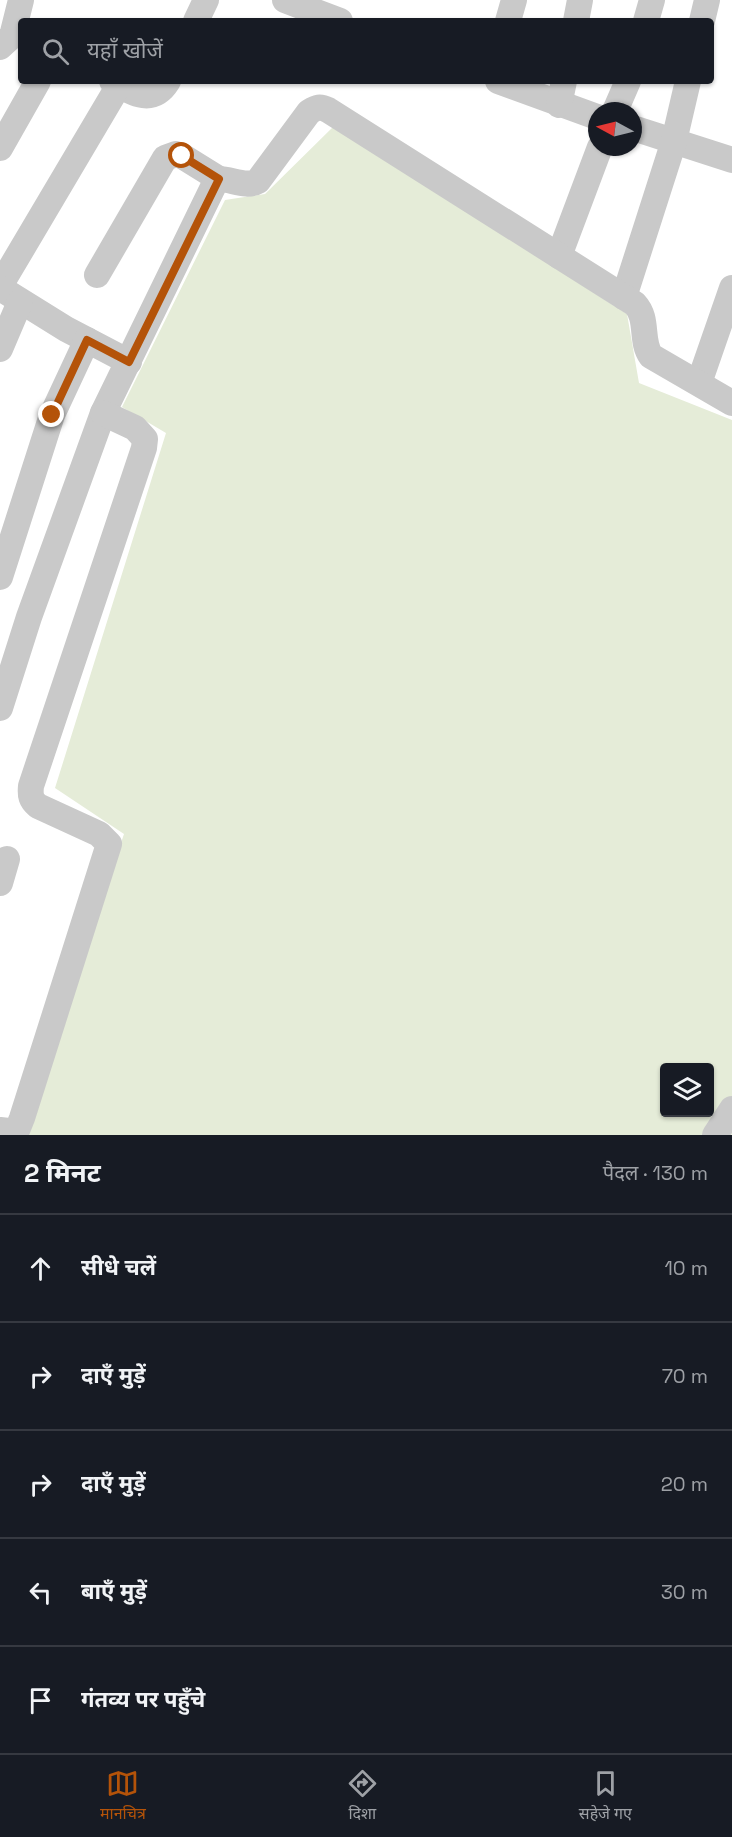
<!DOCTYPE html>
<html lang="hi">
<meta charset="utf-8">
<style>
:root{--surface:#171b24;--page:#20242c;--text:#f1f3f6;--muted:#9ea1a6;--line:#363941;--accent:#b45309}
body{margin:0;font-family:"Space Grotesk","Noto Sans Devanagari",sans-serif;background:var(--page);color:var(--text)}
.controls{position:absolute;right:18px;bottom:18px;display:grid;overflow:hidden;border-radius:6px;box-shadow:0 2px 4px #0004}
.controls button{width:54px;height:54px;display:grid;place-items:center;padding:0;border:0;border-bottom:2px solid var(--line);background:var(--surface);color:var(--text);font:30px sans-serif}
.compass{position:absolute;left:588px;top:102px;width:54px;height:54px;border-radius:50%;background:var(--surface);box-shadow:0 2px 4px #0004;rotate:277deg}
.stop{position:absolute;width:18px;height:18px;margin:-14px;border:4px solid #b45309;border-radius:50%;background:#fff}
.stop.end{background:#b45309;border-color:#fff;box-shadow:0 2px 6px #0008}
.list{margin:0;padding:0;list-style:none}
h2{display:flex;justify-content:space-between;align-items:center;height:78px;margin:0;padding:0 24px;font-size:26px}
h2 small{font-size:20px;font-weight:400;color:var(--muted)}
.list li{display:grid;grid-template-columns:39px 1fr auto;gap:18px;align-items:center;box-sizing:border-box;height:108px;padding:0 24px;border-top:2px solid var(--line)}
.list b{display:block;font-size:22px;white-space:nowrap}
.list em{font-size:20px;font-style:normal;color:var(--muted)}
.icon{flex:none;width:33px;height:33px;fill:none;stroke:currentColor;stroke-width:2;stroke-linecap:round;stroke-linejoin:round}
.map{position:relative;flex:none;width:732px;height:1135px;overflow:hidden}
.search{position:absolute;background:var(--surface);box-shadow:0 2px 4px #0004;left:18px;right:18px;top:18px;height:66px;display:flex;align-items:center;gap:15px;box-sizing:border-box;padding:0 21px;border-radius:6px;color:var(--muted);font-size:22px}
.sheet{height:618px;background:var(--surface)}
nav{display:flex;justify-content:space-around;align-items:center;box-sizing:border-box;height:84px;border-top:2px solid var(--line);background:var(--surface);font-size:16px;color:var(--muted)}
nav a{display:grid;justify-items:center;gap:3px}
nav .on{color:var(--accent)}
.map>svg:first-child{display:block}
</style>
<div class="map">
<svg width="732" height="1135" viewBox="0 0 732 1135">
<rect width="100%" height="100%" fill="#fff"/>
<path fill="#e5ecd8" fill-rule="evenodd" d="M334,126L627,314L639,383L732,420V1135H22L124,834L55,788L166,433L122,407L225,200L265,194ZM664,1068H710V1112H664Z"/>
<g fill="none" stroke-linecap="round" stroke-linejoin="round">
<g stroke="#c9c9c9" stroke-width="26">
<polyline points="285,0 340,21"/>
<polyline points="196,21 206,0"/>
<polyline points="508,21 514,0"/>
<polyline points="576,21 580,0"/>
<polyline points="646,21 652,0"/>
<polyline points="702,21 707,0"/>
<polyline points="0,47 12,36 21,0"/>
<path d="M112,81C131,92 152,107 168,81"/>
<polyline points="498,81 597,117"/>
<polyline points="559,105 564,81"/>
<polyline points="615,111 628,81"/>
<polyline points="633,128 732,160"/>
<polyline points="0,148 38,81"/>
<polyline points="559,256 600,147"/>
<polyline points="97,275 165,158 176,154 182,156 219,179"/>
<polyline points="0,286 119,85"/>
<polyline points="0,288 66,329 129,362"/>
<polyline points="624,297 674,141 688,81"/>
<polyline points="0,349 20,302"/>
<polyline points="699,383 732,288"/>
<polyline points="0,577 52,415 87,340"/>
<path d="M0,708L29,617L103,413L215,183L219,179C232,179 246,188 258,181L309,112C317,107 320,106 328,110L635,304C649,319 640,341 651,356L732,403"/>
<polyline points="0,883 7,859"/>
<path d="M0,1130L9,1131L18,1128L22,1118L109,844L99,834L38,806C31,800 30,796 31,786L144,448L145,439L135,428L103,413"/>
<polyline points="715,1135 732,1109"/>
</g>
</g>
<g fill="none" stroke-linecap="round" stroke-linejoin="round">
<polyline stroke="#b45309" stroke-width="8" points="52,415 87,340 129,362 219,179 182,156"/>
</g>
</svg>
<div class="controls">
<button><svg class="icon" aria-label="layers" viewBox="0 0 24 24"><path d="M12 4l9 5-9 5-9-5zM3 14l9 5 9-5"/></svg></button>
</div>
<svg class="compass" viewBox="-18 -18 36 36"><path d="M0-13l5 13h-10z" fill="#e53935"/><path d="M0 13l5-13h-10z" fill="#9ea1a6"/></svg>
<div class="stop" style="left:182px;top:156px"></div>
<div class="stop end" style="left:52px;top:415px"></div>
<div class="search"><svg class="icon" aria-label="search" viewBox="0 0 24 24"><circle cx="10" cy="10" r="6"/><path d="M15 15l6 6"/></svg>यहाँ खोजें</div>
</div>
<section class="sheet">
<h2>2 मिनट<small>पैदल · 130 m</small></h2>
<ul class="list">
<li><svg class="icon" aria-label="ahead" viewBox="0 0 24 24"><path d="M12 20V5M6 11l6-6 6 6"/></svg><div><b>सीधे चलें</b></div><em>10 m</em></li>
<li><svg class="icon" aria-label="right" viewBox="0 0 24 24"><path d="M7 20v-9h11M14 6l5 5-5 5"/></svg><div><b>दाएँ मुड़ें</b></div><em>70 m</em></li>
<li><svg class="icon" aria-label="right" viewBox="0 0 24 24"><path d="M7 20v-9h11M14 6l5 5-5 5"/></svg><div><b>दाएँ मुड़ें</b></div><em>20 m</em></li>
<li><svg class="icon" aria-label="left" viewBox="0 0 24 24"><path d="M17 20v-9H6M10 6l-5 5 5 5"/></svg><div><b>बाएँ मुड़ें</b></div><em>30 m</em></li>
<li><svg class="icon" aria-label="arrive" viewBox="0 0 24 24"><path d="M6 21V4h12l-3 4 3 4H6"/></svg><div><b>गंतव्य पर पहुँचे</b></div></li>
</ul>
</section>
<nav>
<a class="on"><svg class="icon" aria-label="map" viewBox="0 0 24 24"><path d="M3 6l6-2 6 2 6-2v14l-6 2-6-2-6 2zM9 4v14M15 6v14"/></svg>मानचित्र</a>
<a><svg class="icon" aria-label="directions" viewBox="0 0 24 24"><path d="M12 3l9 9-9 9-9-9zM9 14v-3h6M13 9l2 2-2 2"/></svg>दिशा</a>
<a><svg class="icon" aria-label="saved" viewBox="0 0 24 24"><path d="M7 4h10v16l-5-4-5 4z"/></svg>सहेजे गए</a>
</nav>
